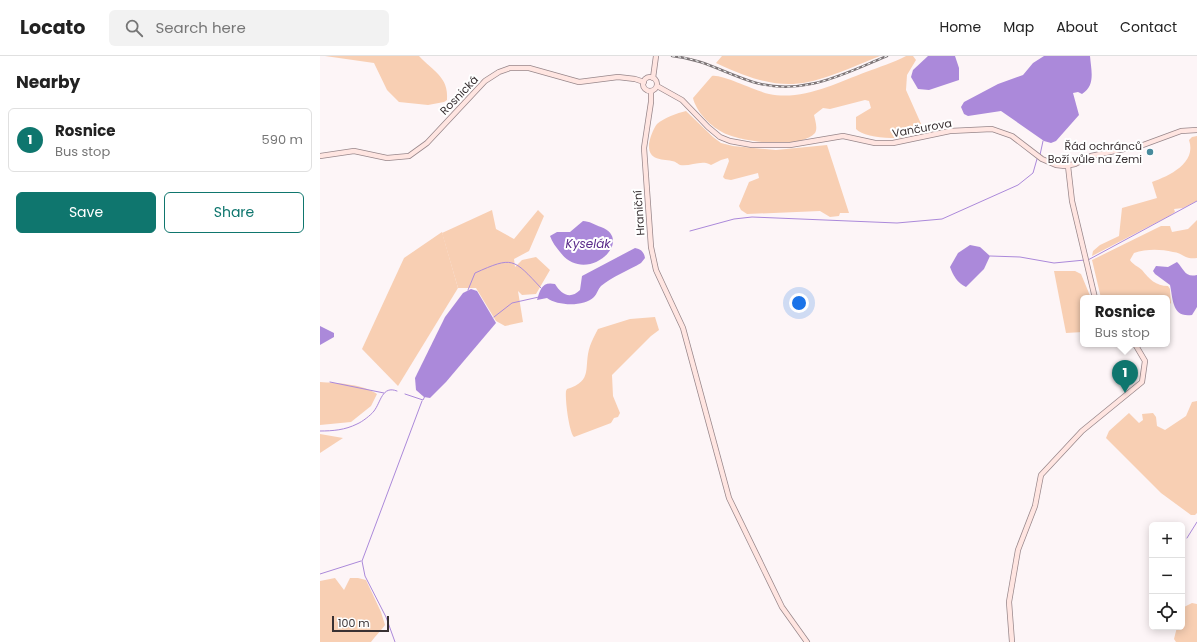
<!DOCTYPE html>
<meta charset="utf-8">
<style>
:root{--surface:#fff;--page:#f2f2f2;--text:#222;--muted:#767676;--line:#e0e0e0;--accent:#0f766e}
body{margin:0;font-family:Poppins,sans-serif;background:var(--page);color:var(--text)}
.controls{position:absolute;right:12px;bottom:12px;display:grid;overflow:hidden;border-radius:6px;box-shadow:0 2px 10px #0003}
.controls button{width:36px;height:36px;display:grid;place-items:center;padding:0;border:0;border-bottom:1px solid var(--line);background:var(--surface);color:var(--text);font:20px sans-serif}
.scale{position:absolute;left:12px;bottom:10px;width:57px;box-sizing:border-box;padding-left:4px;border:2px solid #393133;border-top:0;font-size:11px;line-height:14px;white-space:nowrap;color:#393133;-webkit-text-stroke:3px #fff;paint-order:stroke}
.you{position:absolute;left:479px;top:247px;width:14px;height:14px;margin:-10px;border:3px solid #fff;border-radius:50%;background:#1a73e8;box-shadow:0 0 0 6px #1a73e833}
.badge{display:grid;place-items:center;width:26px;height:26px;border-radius:50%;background:var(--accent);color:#fff;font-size:13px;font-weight:700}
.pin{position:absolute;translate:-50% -33px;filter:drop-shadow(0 1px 2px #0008)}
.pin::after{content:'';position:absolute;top:21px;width:14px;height:12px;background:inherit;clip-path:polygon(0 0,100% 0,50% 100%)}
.popup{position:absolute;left:760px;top:239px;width:90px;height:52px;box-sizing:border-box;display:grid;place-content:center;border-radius:6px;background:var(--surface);filter:drop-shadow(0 1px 3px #0005);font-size:13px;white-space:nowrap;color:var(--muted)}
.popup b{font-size:15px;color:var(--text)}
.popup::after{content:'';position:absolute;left:50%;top:100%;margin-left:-8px;border:8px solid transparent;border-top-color:var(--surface)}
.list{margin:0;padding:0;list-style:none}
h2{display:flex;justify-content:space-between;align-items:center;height:52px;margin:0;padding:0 16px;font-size:17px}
h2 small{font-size:13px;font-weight:400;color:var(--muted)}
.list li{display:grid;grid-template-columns:26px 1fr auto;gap:12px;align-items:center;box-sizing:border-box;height:64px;margin:0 8px 8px;padding:0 8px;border:1px solid var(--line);border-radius:6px}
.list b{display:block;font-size:15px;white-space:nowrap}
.list p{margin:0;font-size:13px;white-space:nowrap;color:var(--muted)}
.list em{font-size:13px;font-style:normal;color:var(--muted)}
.actions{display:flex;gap:8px;padding:12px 16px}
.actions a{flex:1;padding:9px 0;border:1px solid var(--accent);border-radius:6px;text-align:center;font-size:14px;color:var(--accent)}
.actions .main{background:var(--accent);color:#fff}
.icon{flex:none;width:22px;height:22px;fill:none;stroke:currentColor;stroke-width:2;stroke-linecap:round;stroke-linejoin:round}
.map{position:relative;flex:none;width:877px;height:586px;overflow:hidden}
header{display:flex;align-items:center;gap:24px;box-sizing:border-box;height:56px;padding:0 20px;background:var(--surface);border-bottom:1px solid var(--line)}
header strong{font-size:19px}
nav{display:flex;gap:22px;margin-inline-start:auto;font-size:14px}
.search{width:280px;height:36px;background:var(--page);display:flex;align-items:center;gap:10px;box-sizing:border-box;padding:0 14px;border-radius:6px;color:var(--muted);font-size:15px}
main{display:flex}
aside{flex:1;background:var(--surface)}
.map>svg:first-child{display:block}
</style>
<header>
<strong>Locato</strong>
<div class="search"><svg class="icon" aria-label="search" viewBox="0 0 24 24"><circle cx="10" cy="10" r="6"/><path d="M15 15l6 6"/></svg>Search here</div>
<nav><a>Home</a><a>Map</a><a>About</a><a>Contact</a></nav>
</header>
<main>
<aside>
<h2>Nearby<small></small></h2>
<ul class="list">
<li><span class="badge">1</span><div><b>Rosnice</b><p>Bus stop</p></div><em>590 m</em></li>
</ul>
<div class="actions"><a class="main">Save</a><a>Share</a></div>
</aside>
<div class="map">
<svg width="877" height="586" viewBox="0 0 877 586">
<rect width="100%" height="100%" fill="#fdf5f7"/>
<g fill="#f8cfb3">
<path d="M5,0H99C113,15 129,21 127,44L124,46L108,49L79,46L67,34L54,7Z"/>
<path d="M402,0H560C488,29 470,42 396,7Z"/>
<path d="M586,0H593L596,4L587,19L586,34L602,70C597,87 546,84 536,73V61L551,52L549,45L545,44L510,53L503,52L494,59C495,64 498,72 495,77C480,94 419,86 402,76C389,69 376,55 373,42L392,20C402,18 435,35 449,38C482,45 517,27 546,16C559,11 573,7 586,0Z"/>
<path d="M366,55L393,81L401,87L413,90L456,94L507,89L529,157H520L519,160L510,161L500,155L427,158L421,154L419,150L429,126L439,122L438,117L411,124L405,123L403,121L409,105L408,102L401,104L391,109C382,103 370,111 360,109C358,108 355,105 352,105C340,103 328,104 329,88C330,82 333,73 337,68C344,62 357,57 366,55Z"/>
<path d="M877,80V145L863,152L854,153L855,156L849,160L772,200L773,195L780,189L799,180L802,152L837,142L832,126C849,120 877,107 869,84L872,81Z"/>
<polygon points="172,154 176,173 194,183 218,154 224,160 209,195 194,203 195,211 202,204 216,201 230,214 216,238 202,239 198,235 203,266 185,270 176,265 156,232 138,232 122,177"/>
<path d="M877,164V202C865,204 863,197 853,196C840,193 826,193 814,197L810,204C813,209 818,210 822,214C829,223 836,230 848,230L850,233L851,247L847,250V242H781L772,204L841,170H850L852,176L868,173Z"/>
<polygon points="122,176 138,232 78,330 42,293 84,202"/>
<polygon points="734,215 755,215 761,218 771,242 763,242 763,276 746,277"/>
<path d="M335,261L339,274L331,280L292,319L293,340L300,357L298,361L294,362L291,367L254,381C249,376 245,343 246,335L247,333C274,325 263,311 270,290C272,284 275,279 278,273L310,263Z"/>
<path d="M0,326C17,327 43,328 57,338L51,350L31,366L0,369Z"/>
<polygon points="877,345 877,457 875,459 871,459 841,437 786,382 789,375 809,357 819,367 823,364 822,358 833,357 836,361 837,370 845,374 866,360 872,346"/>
<polygon points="0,378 23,382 0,397"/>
<path d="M15,522L24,534L30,522H38L46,524L61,556L65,569C61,575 55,580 51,586H0V525Z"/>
<polygon points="872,547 877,548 877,586 856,586 854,583 857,571 862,571 862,552"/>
</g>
<g fill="#ab89da">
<polygon points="608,0 635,0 639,12 639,24 609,34 598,33 591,21 593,14"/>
<path d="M724,0H770C771,13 776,30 762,38L758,36L753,37L759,59L736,85L731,87L724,85L681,55L648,60L644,58L641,51L644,46L678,28L703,19L713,7Z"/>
<path d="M263,165C269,165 275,169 281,171C316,184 266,231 240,196C236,191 232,186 230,180L237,176H250Z"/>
<path d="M650,189L660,191L670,200L664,213L646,231C637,227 633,219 630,211L638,197Z"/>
<path d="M315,192C321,193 324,196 325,202L321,207C309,214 292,221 281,230C278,233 277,238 274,241C264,251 238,250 227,242L217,244C220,234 222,225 235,228C241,238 250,244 260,234L262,220Z"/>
<path d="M857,206C864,213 865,222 877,219V251L872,259C852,262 853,243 850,229L835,218L833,215L836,210L848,211Z"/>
<polygon points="151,233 157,235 176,267 126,326 110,342 104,341 96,334 95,322 125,261 143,237"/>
<polygon points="0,270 14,277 14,281 0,289"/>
</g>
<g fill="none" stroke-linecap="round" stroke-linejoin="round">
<g stroke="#ab89da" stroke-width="1">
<polyline points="720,99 723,85"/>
<polyline points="370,175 414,163 432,161 577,167 622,163 698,129 713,117 717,103"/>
<polyline points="670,200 700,201 734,207 765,204"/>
<polyline points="768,204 877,145"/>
<path d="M148,234L155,217C193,200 193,202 221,232"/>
<polyline points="174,261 192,247 219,241"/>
<polyline points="10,326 64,337"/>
<polyline points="85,338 103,344 105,340"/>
<path d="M0,375C13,375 25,374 37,368C42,366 51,359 54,355C61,346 62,329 77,335"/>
<polyline points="867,482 877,466"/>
<polyline points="0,518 41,505"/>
<polyline points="75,586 66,561 45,520 42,505 102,345"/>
</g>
<g stroke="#98878b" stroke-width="6">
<g id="secondary">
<circle cx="330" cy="28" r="7"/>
<polyline points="333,22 336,0"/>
<polyline points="337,30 362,44 388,71 400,81 410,85 432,89 470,89 523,80 555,87 573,87 630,75 672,73 692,80 722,103 736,109 745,110 755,108 771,100 823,89 861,75 877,74"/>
<polyline points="331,35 331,46 324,92 331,191 336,214 363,272 409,442 462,551 487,586"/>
<polyline points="0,100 34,95 67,102 89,100 107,87 165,25 179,16 190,12 209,12 259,26 298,21 315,23 324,26"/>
<polyline points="748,110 752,145 775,242"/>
<polyline points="692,586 689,546 698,494 715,450 721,419 762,375 822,326 825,305 815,288"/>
</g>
</g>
<use href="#secondary" stroke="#ffe5e1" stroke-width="4.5"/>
<g stroke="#7e7678" stroke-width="2.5">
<path id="rail" d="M352,0C383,3 404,17 433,26C482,41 523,18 567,0"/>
</g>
<use href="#rail" stroke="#fff" stroke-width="1" stroke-dasharray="3" stroke-linecap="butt"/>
</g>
<circle fill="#488a9c" stroke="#fff" stroke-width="1.5" cx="830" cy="96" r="4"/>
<g text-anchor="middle" stroke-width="4" stroke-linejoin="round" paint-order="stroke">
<g font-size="11" fill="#393133" stroke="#fff">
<text transform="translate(139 39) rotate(-46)" y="4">Rosnická</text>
<text transform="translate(602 72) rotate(-10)" y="4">Vančurova</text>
<text transform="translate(319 157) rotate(-94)" y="4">Hraniční</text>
</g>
<g font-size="11" fill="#393133" stroke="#fff" text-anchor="end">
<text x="822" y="94">Řád ochránců<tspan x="822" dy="13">Boží vůle na Zemi</tspan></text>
</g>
<g font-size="12" font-style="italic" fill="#5a2b8a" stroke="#fff">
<text x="268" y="192">Kyselák</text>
</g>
</g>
</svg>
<div class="controls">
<button>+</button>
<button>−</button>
<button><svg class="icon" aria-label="locate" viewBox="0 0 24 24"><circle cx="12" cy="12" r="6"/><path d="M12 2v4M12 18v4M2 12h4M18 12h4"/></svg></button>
</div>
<div class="scale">100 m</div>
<div class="you"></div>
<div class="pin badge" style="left:805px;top:337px">1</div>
<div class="popup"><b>Rosnice</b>Bus stop</div>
</div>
</main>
